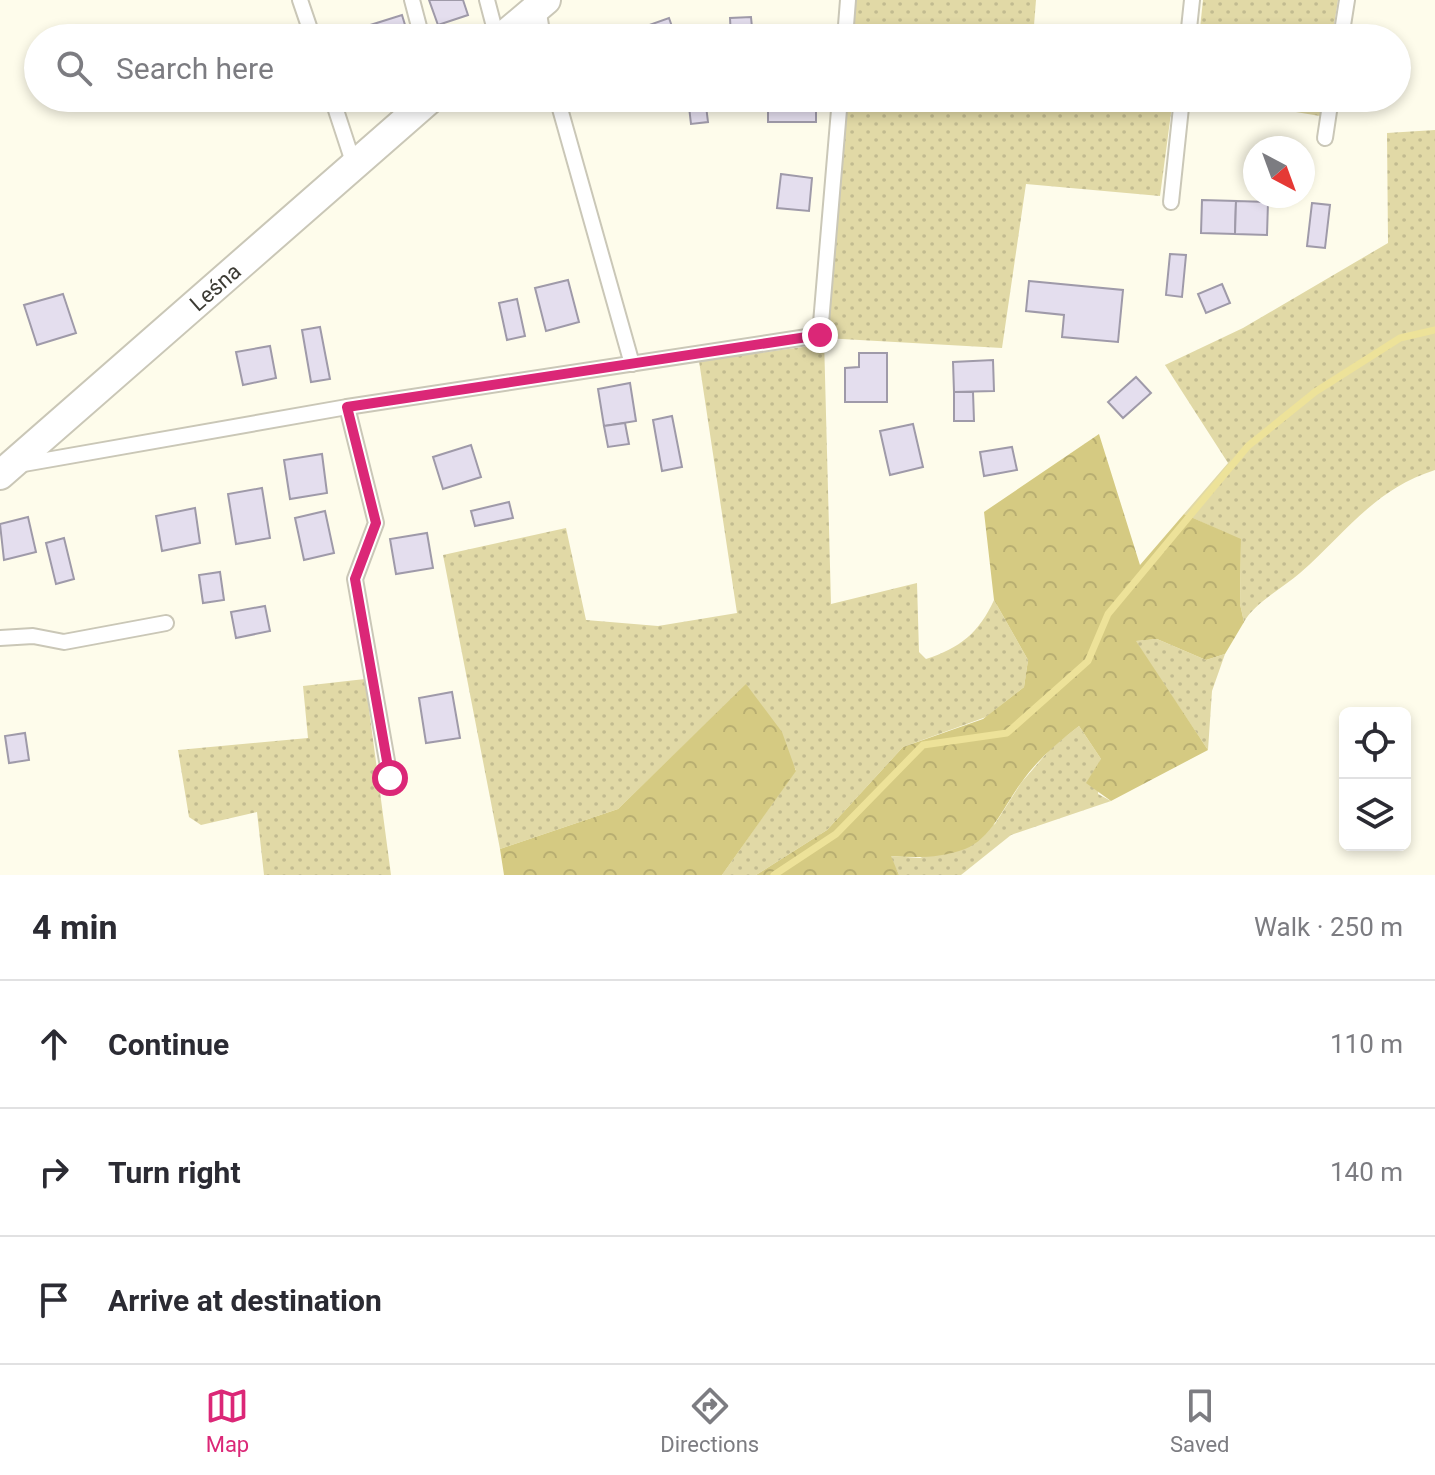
<!DOCTYPE html>
<meta charset="utf-8">
<style>
:root{--surface:#fff;--page:#f2f2f3;--text:#2b2b33;--muted:#7c7c81;--line:#e1e1e2;--accent:#db2777}
body{margin:0;font-family:Roboto,sans-serif;background:var(--page);color:var(--text)}
.controls{position:absolute;right:24px;bottom:24px;display:grid;overflow:hidden;border-radius:12px;box-shadow:0 4px 12px #0003}
.controls button{width:72px;height:72px;display:grid;place-items:center;padding:0;border:0;border-bottom:2px solid var(--line);background:var(--surface);color:var(--text);font:40px sans-serif}
.compass{position:absolute;left:1243px;top:136px;width:72px;height:72px;border-radius:50%;background:var(--surface);box-shadow:0 4px 12px #0003;rotate:139deg}
.stop{position:absolute;width:24px;height:24px;margin:-18px;border:6px solid #db2777;border-radius:50%;background:#fff}
.stop.end{background:#db2777;border-color:#fff;box-shadow:0 2px 8px #0008}
.list{margin:0;padding:0;list-style:none}
h2{display:flex;justify-content:space-between;align-items:center;height:104px;margin:0;padding:0 32px;font-size:34px}
h2 small{font-size:26px;font-weight:400;color:var(--muted)}
.list li{display:grid;grid-template-columns:52px 1fr auto;gap:24px;align-items:center;box-sizing:border-box;height:128px;padding:0 32px;border-top:2px solid var(--line)}
.list b{display:block;font-size:30px;white-space:nowrap}
.list em{font-size:26px;font-style:normal;color:var(--muted)}
.icon{flex:none;width:44px;height:44px;fill:none;stroke:currentColor;stroke-width:2;stroke-linecap:round;stroke-linejoin:round}
.map{position:relative;flex:none;width:1435px;height:875px;overflow:hidden}
.search{position:absolute;background:var(--surface);box-shadow:0 4px 12px #0003;left:24px;right:24px;top:24px;height:88px;display:flex;align-items:center;gap:20px;box-sizing:border-box;padding:0 28px;border-radius:44px;color:var(--muted);font-size:30px}
.sheet{height:488px;background:var(--surface)}
nav{display:flex;justify-content:space-around;align-items:center;box-sizing:border-box;height:112px;border-top:2px solid var(--line);background:var(--surface);font-size:22px;color:var(--muted)}
nav a{display:grid;justify-items:center;gap:4px}
nav .on{color:var(--accent)}
.map>svg:first-child{display:block}
</style>
<div class="map">
<svg width="1435" height="875" viewBox="0 0 1435 875">
<defs>
<pattern id="grass-dots" width="8" height="8" patternUnits="userSpaceOnUse" patternTransform="scale(2)"><rect width="8" height="8" fill="#e1d9a6"/><path d="M2 2h.1M6 6h.1" fill="none" stroke="#c2bb90" stroke-width="1.8" stroke-linecap="round"/></pattern>
<pattern id="forest-crowns" width="20" height="18" patternUnits="userSpaceOnUse" patternTransform="scale(2)"><rect width="20" height="18" fill="#d5ca82"/><path d="M2 6a3 3 0 1 1 6 0M12 15a3 3 0 1 1 6 0" fill="none" stroke="#b8ae71"/></pattern>
</defs>
<rect width="100%" height="100%" fill="#fefceb"/>
<g fill="url(#grass-dots)">
<polygon points="854,0 1036,0 1033,38 850,38"/>
<polygon points="1203,0 1338,0 1332,38 1199,38"/>
<path d="M845,98H1173L1160,196L1026,184L1002,348L824,338L831,604L917,583L919,652L926,659C960,648 979,633 994,600L1028,660L1024,687L986,717L903,747L827,830L756,875H722L796,770L746,685L618,809L500,849L443,555L566,528L586,620L658,626L737,613L699,361L818,345L824,337Z"/>
<polygon points="1210,98 1323,98 1320,116"/>
<path d="M1435,130V470C1373,490 1346,533 1300,573C1283,588 1255,602 1244,622L1240,604L1241,540L1184,514L1228,463L1165,365L1243,328L1388,243L1387,133Z"/>
<polygon points="1157,639 1206,660 1225,654 1212,691 1208,750 1135,641"/>
<polygon points="365,679 391,875 264,875 257,812 201,825 189,817 178,750 308,738 303,686"/>
<polygon points="1079,726 1101,759 1098,794 1111,801 1011,835 961,875 899,875 890,856 920,858 995,824 1021,783 1052,747"/>
</g>
<g fill="url(#forest-crowns)">
<path d="M1099,434L1140,565L1184,514L1241,539L1240,604L1244,622L1225,654L1206,660L1157,639L1136,641L1208,750L1111,801L1086,783L1101,759L1079,726C1057,743 1037,760 1021,783C1005,804 992,838 965,849C942,858 915,858 891,856L899,875H756L827,830L903,747L983,719L1024,687L1028,660L994,600L984,512Z"/>
<polygon points="746,684 782,732 796,771 722,875 504,875 500,849 618,809"/>
</g>
<g fill="none" stroke-linecap="round" stroke-linejoin="round">
<polyline stroke="#ede299" stroke-width="7" points="774,875 836,834 923,745 1007,733 1088,661 1108,614 1248,446 1315,392 1400,338 1435,330"/>
</g>
<g fill="#e4deee" stroke="#9f9aa9" stroke-width="2">
<polygon points="429,0 463,0 468,15 438,25"/>
<polygon points="402,15 409,38 368,38 364,27"/>
<polygon points="751,17 753,38 731,38 730,18"/>
<polygon points="669,18 676,38 638,38 635,30"/>
<polygon points="688,98 705,98 708,122 691,124"/>
<rect x="768" y="98" width="48" height="24"/>
<polygon points="781,174 812,178 809,211 777,208"/>
<polygon points="1202,200 1236,201 1235,234 1201,233"/>
<polygon points="1236,201 1268,202 1267,235 1235,234"/>
<polygon points="1312,203 1330,205 1325,248 1307,246"/>
<polygon points="1170,254 1186,255 1182,297 1166,295"/>
<polygon points="568,280 579,322 546,331 535,288"/>
<polygon points="1029,281 1123,290 1118,342 1062,337 1064,315 1026,311"/>
<polygon points="1222,284 1230,303 1206,313 1198,294"/>
<polygon points="63,294 76,333 37,345 24,305"/>
<polygon points="517,299 525,336 507,340 499,303"/>
<polygon points="320,327 330,379 311,382 302,330"/>
<polygon points="270,346 276,378 243,385 236,352"/>
<polygon points="859,353 887,353 887,402 845,402 845,368 859,367"/>
<polygon points="993,360 994,391 954,392 953,362"/>
<polygon points="1136,377 1151,393 1123,418 1108,402"/>
<polygon points="630,383 636,421 604,426 598,389"/>
<polygon points="954,392 973,392 974,421 954,421"/>
<polygon points="672,416 682,467 662,471 653,420"/>
<polygon points="625,423 629,444 608,447 604,426"/>
<polygon points="913,424 923,467 890,475 880,431"/>
<polygon points="471,445 481,477 443,489 433,457"/>
<polygon points="1012,447 1017,470 984,476 980,452"/>
<polygon points="322,454 327,493 290,499 284,460"/>
<polygon points="262,488 270,538 236,544 228,494"/>
<polygon points="509,502 513,518 475,526 471,511"/>
<polygon points="195,508 200,543 162,551 156,516"/>
<polygon points="325,511 334,553 304,560 295,518"/>
<polygon points="28,517 36,552 4,560 0,524"/>
<polygon points="427,533 433,568 396,574 390,539"/>
<polygon points="64,538 74,579 56,584 46,543"/>
<polygon points="220,572 224,600 203,603 199,575"/>
<polygon points="265,606 270,631 236,638 231,612"/>
<polygon points="452,692 460,738 426,743 419,698"/>
<polygon points="25,733 29,760 9,763 5,736"/>
</g>
<g fill="none" stroke-linecap="round" stroke-linejoin="round">
<g stroke="#cac7b7" stroke-width="18">
<g id="service">
<polyline points="300,0 313,38"/>
<polyline points="412,0 422,38"/>
<polyline points="487,0 497,38"/>
<polyline points="538,7 543,38"/>
<polyline points="845,38 848,0"/>
<polyline points="1188,38 1192,0"/>
<polyline points="1341,38 1347,0"/>
<polyline points="332,98 354,165"/>
<polyline points="557,98 632,364"/>
<polyline points="1325,138 1331,98"/>
<polyline points="1171,202 1182,98"/>
<polyline points="347,407 376,523 355,579 390,778"/>
<polyline points="18,465 347,407 820,335 840,98"/>
<polyline points="0,638 33,636 64,642 166,623"/>
</g>
</g>
<g stroke="#cac7b7" stroke-width="32">
<g id="minor">
<polyline points="501,38 546,0"/>
<polyline points="0,475 431,98"/>
</g>
</g>
<use href="#service" stroke="#fff" stroke-width="14"/>
<use href="#minor" stroke="#fff" stroke-width="28"/>
</g>
<g fill="none" stroke-linecap="round" stroke-linejoin="round">
<polyline stroke="#db2777" stroke-width="10" points="390,778 355,579 376,523 347,407 820,335"/>
</g>
<g text-anchor="middle" stroke-width="8" stroke-linejoin="round" paint-order="stroke">
<g font-size="22" fill="#3c3b34" stroke="#fff">
<text transform="translate(215 287) rotate(-41)" y="8">Leśna</text>
</g>
</g>
</svg>
<div class="controls">
<button><svg class="icon" aria-label="locate" viewBox="0 0 24 24"><circle cx="12" cy="12" r="6"/><path d="M12 2v4M12 18v4M2 12h4M18 12h4"/></svg></button>
<button><svg class="icon" aria-label="layers" viewBox="0 0 24 24"><path d="M12 4l9 5-9 5-9-5zM3 14l9 5 9-5"/></svg></button>
</div>
<svg class="compass" viewBox="-18 -18 36 36"><path d="M0-13l5 13h-10z" fill="#e53935"/><path d="M0 13l5-13h-10z" fill="#7c7c81"/></svg>
<div class="stop" style="left:390px;top:778px"></div>
<div class="stop end" style="left:820px;top:335px"></div>
<div class="search"><svg class="icon" aria-label="search" viewBox="0 0 24 24"><circle cx="10" cy="10" r="6"/><path d="M15 15l6 6"/></svg>Search here</div>
</div>
<section class="sheet">
<h2>4 min<small>Walk · 250 m</small></h2>
<ul class="list">
<li><svg class="icon" aria-label="ahead" viewBox="0 0 24 24"><path d="M12 20V5M6 11l6-6 6 6"/></svg><div><b>Continue</b></div><em>110 m</em></li>
<li><svg class="icon" aria-label="right" viewBox="0 0 24 24"><path d="M7 20v-9h11M14 6l5 5-5 5"/></svg><div><b>Turn right</b></div><em>140 m</em></li>
<li><svg class="icon" aria-label="arrive" viewBox="0 0 24 24"><path d="M6 21V4h12l-3 4 3 4H6"/></svg><div><b>Arrive at destination</b></div></li>
</ul>
</section>
<nav>
<a class="on"><svg class="icon" aria-label="map" viewBox="0 0 24 24"><path d="M3 6l6-2 6 2 6-2v14l-6 2-6-2-6 2zM9 4v14M15 6v14"/></svg>Map</a>
<a><svg class="icon" aria-label="directions" viewBox="0 0 24 24"><path d="M12 3l9 9-9 9-9-9zM9 14v-3h6M13 9l2 2-2 2"/></svg>Directions</a>
<a><svg class="icon" aria-label="saved" viewBox="0 0 24 24"><path d="M7 4h10v16l-5-4-5 4z"/></svg>Saved</a>
</nav>
